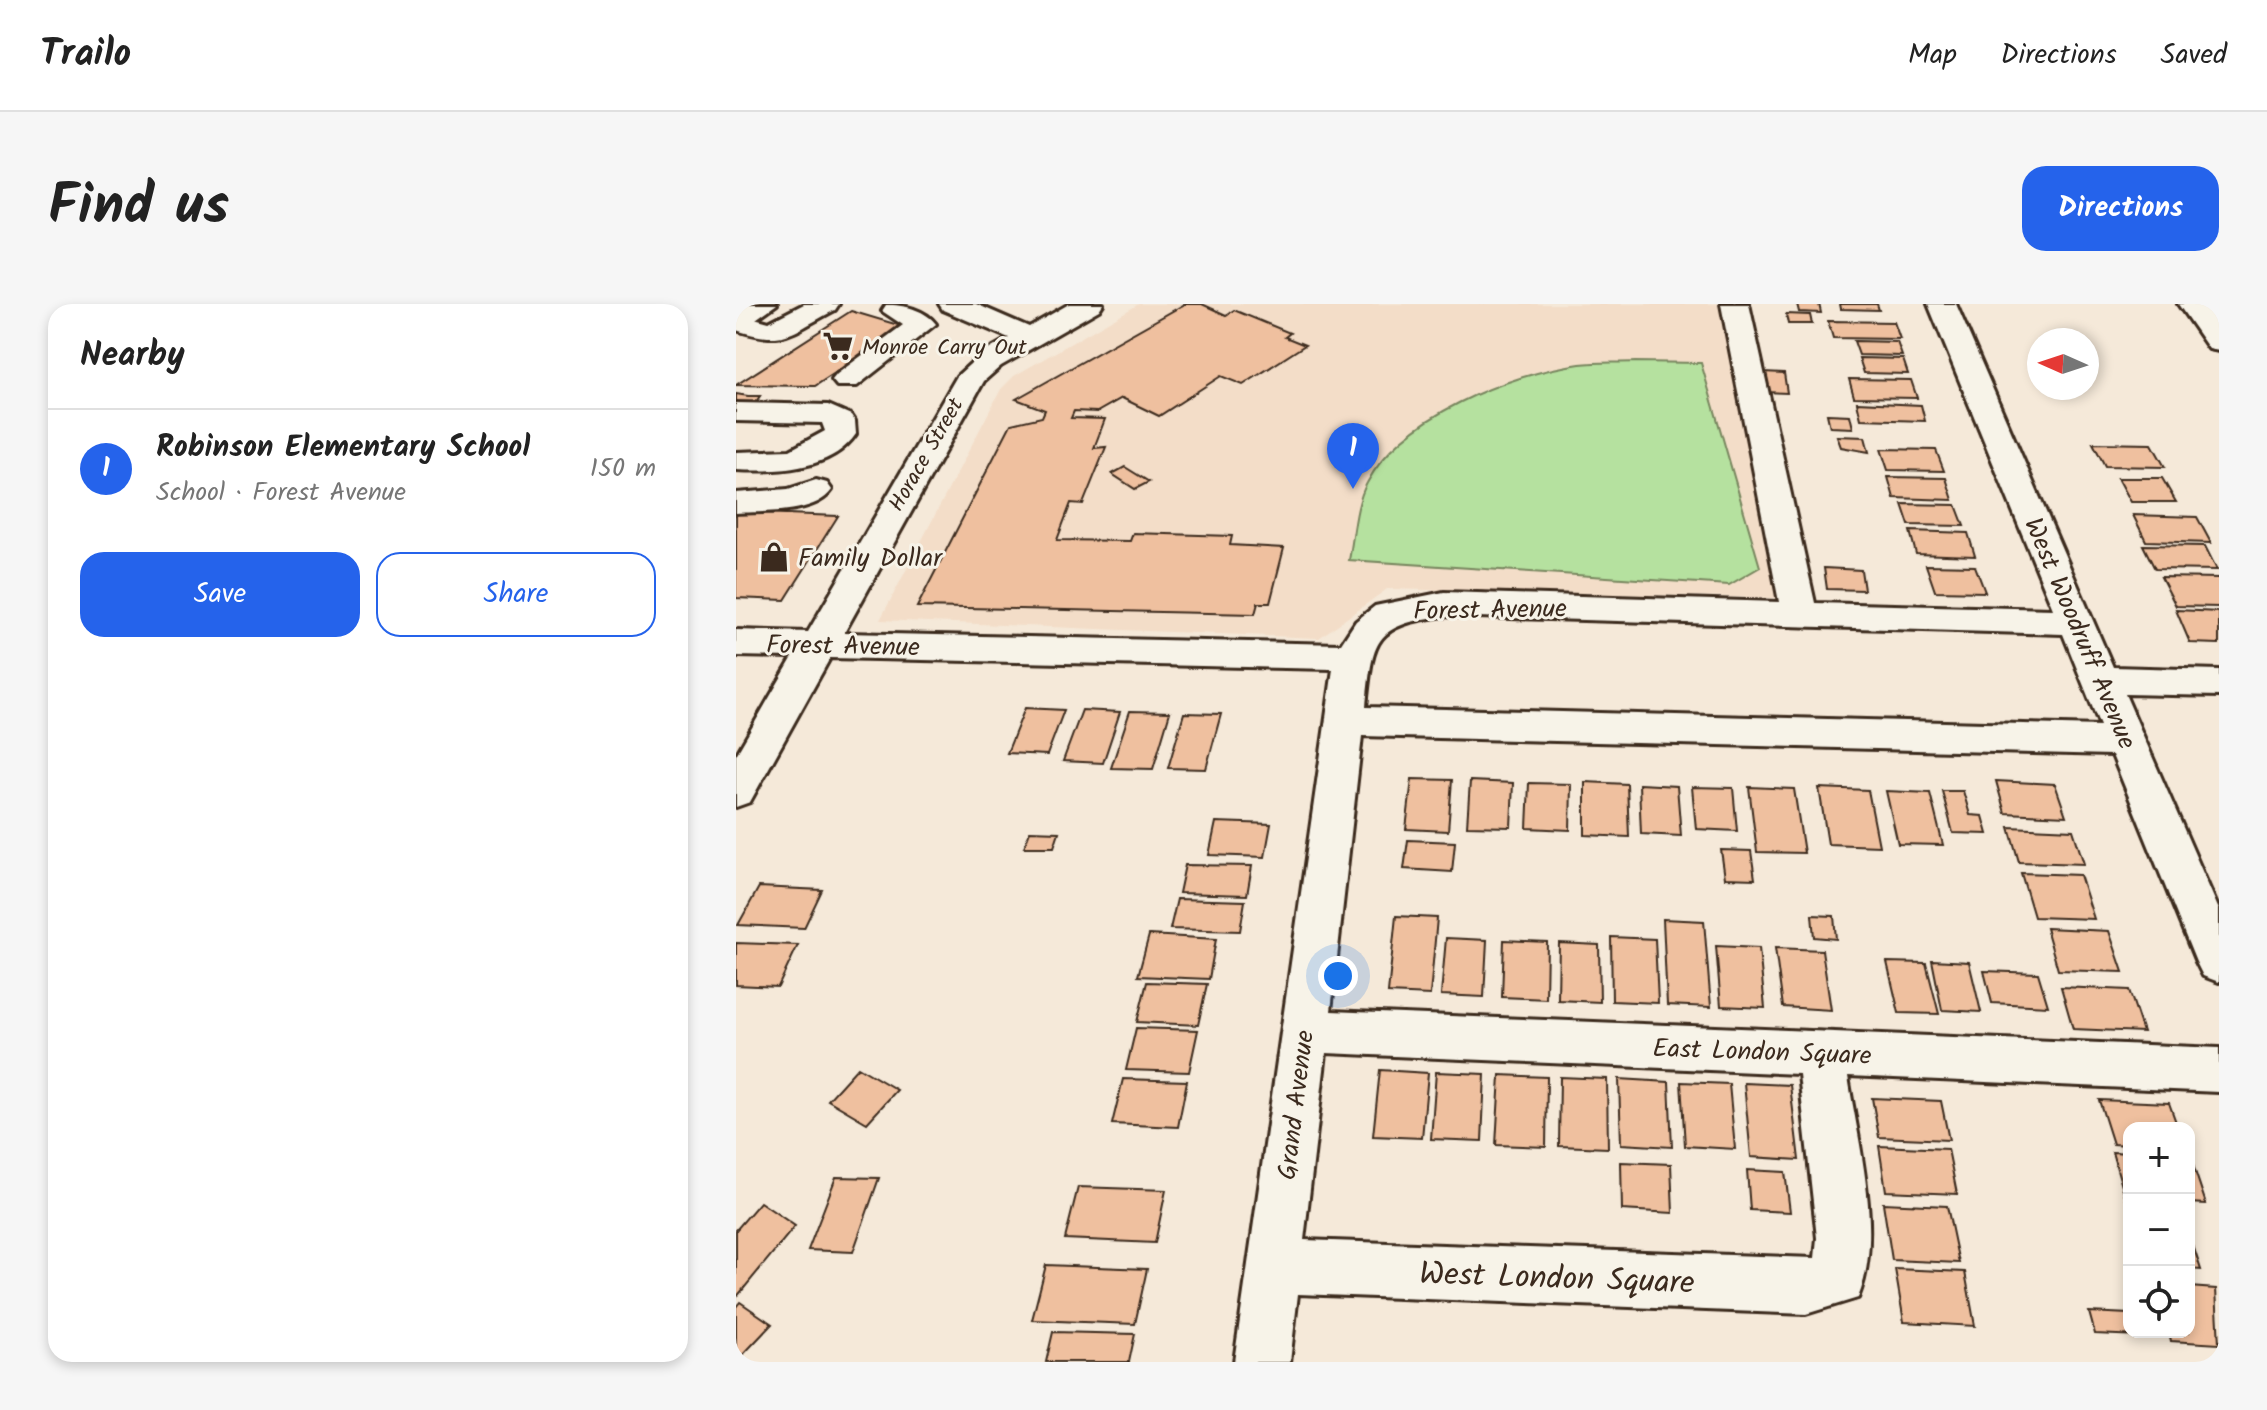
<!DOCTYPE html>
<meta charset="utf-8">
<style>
:root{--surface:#fff;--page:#f6f6f6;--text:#222;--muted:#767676;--line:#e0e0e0;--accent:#2563eb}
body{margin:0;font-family:Kalam,sans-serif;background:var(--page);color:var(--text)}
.controls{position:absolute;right:24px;bottom:24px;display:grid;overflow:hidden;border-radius:16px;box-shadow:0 4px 12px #0003}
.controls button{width:72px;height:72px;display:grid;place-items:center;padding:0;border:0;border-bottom:2px solid var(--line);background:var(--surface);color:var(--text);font:40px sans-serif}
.compass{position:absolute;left:1291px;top:24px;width:72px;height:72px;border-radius:50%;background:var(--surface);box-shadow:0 4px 12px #0003;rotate:273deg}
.you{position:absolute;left:602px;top:672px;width:28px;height:28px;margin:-20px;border:6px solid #fff;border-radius:50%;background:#1a73e8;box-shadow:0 0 0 12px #1a73e833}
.badge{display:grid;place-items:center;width:52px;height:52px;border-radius:50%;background:var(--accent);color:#fff;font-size:26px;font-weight:700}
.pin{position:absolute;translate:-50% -66px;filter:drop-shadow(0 2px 4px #0008)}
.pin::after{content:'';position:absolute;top:42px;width:28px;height:24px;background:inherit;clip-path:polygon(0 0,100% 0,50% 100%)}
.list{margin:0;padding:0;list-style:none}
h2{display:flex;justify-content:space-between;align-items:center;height:104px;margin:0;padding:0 32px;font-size:34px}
h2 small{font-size:26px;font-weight:400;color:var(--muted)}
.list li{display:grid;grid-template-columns:52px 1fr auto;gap:24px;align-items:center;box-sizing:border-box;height:120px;padding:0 32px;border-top:2px solid var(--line)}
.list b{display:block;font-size:30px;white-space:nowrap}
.list p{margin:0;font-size:26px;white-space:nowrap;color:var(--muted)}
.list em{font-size:26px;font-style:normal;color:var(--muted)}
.actions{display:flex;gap:16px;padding:24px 32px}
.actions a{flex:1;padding:18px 0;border:2px solid var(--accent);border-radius:24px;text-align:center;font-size:28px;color:var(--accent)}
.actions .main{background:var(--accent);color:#fff}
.icon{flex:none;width:44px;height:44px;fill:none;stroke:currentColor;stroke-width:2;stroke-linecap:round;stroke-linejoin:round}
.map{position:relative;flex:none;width:1483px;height:1058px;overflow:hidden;border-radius:24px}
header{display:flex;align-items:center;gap:48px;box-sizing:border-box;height:112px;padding:0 40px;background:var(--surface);border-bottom:2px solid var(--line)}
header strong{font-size:38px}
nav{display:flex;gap:44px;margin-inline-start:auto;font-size:28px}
.intro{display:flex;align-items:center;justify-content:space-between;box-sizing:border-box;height:192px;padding:0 48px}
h1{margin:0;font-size:56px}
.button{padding:20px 36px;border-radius:24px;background:var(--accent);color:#fff;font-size:28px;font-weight:700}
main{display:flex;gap:48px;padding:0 48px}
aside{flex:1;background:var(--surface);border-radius:24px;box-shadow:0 4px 12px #0003}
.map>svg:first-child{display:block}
</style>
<header>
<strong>Trailo</strong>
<nav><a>Map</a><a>Directions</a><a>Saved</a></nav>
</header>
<div class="intro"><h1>Find us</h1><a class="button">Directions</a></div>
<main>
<aside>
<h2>Nearby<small></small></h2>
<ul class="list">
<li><span class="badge">1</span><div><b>Robinson Elementary School</b><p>School · Forest Avenue</p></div><em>150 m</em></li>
</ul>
<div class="actions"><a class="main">Save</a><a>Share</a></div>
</aside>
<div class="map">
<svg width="1483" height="1058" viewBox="0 0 1483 1058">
<rect width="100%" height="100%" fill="#f5e9d9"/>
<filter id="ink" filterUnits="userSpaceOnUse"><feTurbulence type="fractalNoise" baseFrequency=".0125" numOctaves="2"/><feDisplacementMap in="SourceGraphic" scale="16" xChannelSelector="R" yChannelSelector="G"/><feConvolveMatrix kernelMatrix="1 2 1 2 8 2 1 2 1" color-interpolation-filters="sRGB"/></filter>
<g filter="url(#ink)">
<polygon fill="#f3ddc8" points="403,0 988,0 1042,294 651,285 583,334 144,316 265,85 278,72"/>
<path fill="#b5e19f" stroke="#78865e" stroke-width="2" d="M899,58L965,59L1024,263L993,281L613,256C618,233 619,200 631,179C665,113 773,70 844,60C862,58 881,59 899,58Z"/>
<g fill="#efc09f" stroke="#3b2a1e" stroke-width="2">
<polygon points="449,0 466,0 490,11 498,6 554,29 549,33 569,41 507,81 485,72 423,112 386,94 361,108 338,107 335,114 369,115 358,144 370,143 347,200 335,199 321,236 394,237 397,229 496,232 494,241 548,244 534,299 522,299 519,310 181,303 275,120 306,113 309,106 280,95"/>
<polygon points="1061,0 1083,0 1085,9 1063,8"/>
<polygon points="1104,0 1141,0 1143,6 1105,5"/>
<polygon points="115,7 169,23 79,82 0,81"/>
<polygon points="1050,10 1074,11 1076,20 1052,20"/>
<polygon points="1092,17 1158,18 1164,35 1097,34"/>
<polygon points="1118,37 1161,38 1166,52 1123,51"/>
<polygon points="1123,54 1167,55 1172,70 1128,69"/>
<polygon points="1027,68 1048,69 1051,89 1029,88"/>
<polygon points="1113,75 1175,76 1181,94 1118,93"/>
<polygon points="0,90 12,92 24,92 17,102 0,101"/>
<polygon points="1121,98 1185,101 1189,117 1125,115"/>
<polygon points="1091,110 1114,111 1117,124 1094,123"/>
<polygon points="1101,132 1129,133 1133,148 1105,143"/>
<polygon points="1357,139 1416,140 1429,163 1369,162"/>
<polygon points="1145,145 1200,146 1208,167 1152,166"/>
<polygon points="389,163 413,178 399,185 376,170"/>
<polygon points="1152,173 1210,174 1217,196 1158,194"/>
<polygon points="1382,174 1426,174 1440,198 1395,198"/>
<polygon points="1166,200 1220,201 1228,222 1173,221"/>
<polygon points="0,208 102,212 49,296 0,294"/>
<polygon points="1397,211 1461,213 1475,239 1410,237"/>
<polygon points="1174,227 1232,229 1239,252 1180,250"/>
<polygon points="1407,241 1469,242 1481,266 1419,265"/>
<polygon points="1190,261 1239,262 1249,288 1199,287"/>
<polygon points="1088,264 1125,266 1128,286 1091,285"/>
<polygon points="1425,273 1483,274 1483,303 1440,302"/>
<polygon points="1440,306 1483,308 1483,340 1454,339"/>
<polygon points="289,404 328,406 311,451 271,449"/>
<polygon points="346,406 384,408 367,459 327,457"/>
<polygon points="394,407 434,408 417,465 375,464"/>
<polygon points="448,409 485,410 470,465 432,464"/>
<polygon points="676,475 716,476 712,527 670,525"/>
<polygon points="734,477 777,479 775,523 731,522"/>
<polygon points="1260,477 1319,480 1330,512 1269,509"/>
<polygon points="849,478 891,480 893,533 849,531"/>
<polygon points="793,479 835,480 834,526 791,524"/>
<polygon points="903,480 941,482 945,532 905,530"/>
<polygon points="956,483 997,484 1001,527 960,525"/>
<polygon points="1013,483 1058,485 1068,549 1021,548"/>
<polygon points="1083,484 1132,486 1143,542 1092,540"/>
<polygon points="1150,487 1194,489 1207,541 1162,540"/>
<polygon points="1206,487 1227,487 1234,511 1247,512 1252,530 1217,529"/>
<polygon points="480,518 535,520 529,553 473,551"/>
<polygon points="1273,523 1337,526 1348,560 1283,558"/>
<polygon points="294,527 323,528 318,543 288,543"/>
<polygon points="672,536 719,538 716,568 668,565"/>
<polygon points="985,546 1015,547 1019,575 989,574"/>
<polygon points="449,561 516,562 511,591 443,589"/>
<polygon points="1285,569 1344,571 1358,615 1298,613"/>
<polygon points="23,583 86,586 68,624 2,621"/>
<polygon points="441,595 509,597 504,627 434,625"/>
<polygon points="1076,611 1098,612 1100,635 1078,633"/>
<polygon points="660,612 701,614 694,691 652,689"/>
<polygon points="927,615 968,617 975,703 931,701"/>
<polygon points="1310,624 1373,627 1387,668 1322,666"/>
<polygon points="413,631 480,635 473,675 402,672"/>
<polygon points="875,633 919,635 922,699 876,697"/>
<polygon points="710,634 751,636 748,693 705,691"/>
<polygon points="768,636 811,638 810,695 766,693"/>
<polygon points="0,639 62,641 42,683 0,681"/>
<polygon points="823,639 863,641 864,698 822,696"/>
<polygon points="980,642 1023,644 1029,704 985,702"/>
<polygon points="1039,644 1086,646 1095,706 1047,703"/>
<polygon points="1196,656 1233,658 1245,708 1206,706"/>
<polygon points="1151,658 1190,659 1203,710 1163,709"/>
<polygon points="1248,667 1302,669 1312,702 1256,699"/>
<polygon points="411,678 471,680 462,721 401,718"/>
<polygon points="1325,683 1393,686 1407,728 1337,725"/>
<polygon points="400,724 462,726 453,768 390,766"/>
<polygon points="122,763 161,786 131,819 92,796"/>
<polygon points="644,766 692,769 686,834 637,832"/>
<polygon points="700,768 749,770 746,837 695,835"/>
<polygon points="764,771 811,773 810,843 760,841"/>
<polygon points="824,773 871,775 872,844 823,842"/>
<polygon points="387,775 451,777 442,823 376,820"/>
<polygon points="883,775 933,778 936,843 885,840"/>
<polygon points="945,778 993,780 999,845 949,842"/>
<polygon points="1008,779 1054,781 1063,856 1015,853"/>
<polygon points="1136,794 1205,797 1213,836 1143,833"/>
<polygon points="1363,796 1433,799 1442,824 1393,824 1393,841 1377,840"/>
<polygon points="1143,842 1212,845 1221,890 1150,887"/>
<polygon points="1376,848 1393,849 1393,896 1390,896"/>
<polygon points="1453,852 1454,852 1470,900 1453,899"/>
<polygon points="885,858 935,860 937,909 886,906"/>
<polygon points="1011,866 1049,868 1054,908 1014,906"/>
<polygon points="100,873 143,874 117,948 72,946"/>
<polygon points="342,883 430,886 419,939 329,935"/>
<polygon points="24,898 59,922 0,994 0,926"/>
<polygon points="1147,899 1211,902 1223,959 1156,956"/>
<polygon points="1453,929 1465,966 1453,965"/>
<polygon points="310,961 411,965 399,1020 296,1016"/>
<polygon points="1159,965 1229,968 1239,1022 1168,1018"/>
<polygon points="1453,983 1480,985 1483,1040 1435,1037 1433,1028 1453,1028"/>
<polygon points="4,998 36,1020 0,1058 0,1003"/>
<polygon points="1353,1008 1393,1010 1393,1028 1402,1028 1403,1032 1359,1030"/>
<polygon points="317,1028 399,1030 393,1058 310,1058"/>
</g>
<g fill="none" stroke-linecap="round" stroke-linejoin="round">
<g stroke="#3b2a1e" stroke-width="6">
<g id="minor">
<path d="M68,0H103L99,6C54,29 51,42 0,26V9L33,18Z"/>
<path d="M203,0H240L293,23L333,0H367L363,6L265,62L248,77L108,329L605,340L620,317L639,302L708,288L1043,298L985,0H1013L1079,299L1317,305L1192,0H1220L1377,363L1483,366V392L1389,390L1483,606V678L1467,672L1460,658L1376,451L626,432L595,707L1483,744V788L1112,772C1122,839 1148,931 1122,994L1070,1010L562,990L554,1058H498L597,365L94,354L14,498L0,503V451L57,353L0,352V326L72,328L221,72L245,50L273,34L207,6ZM708,312L1327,330L1364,422L630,403C637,337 636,321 708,312ZM590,749L1063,770L1081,934L1079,954L568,936Z"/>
<polygon points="1442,0 1470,0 1483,19 1483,47 1473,45"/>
<path d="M150,1C167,0 190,6 200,20L121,82H101L96,76L101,70L167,21L146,7Z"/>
<path d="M0,99L92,101L115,111L119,117L120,130C95,167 40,168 0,166V148L54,146L89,127L86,119L0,117Z"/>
<path d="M80,176L91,179L96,186C79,211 27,207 0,209V189L52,185Z"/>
</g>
</g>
<g stroke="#3b2a1e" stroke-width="6">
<polygon id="major" points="7,0 41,0 10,22 0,25 0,4"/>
</g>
<use href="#minor" fill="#f7f3e8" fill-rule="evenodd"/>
<use href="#major" fill="#f7f3e8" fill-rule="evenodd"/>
</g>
</g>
<defs>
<g id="supermarket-bare" transform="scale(2.4)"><path d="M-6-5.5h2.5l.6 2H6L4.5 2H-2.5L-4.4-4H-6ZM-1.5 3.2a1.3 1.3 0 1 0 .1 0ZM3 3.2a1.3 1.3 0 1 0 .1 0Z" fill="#3b2a1e" stroke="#f7f3e8" stroke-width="2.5" paint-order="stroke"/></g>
<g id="shop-bare" transform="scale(2.4)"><path d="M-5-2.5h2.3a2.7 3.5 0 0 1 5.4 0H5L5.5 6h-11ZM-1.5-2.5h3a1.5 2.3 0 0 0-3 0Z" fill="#3b2a1e" stroke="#f7f3e8" stroke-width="2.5" paint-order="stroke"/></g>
</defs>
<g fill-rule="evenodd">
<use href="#supermarket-bare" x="102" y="42"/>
<use href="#shop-bare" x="38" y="253"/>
</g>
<g text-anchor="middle" stroke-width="6" stroke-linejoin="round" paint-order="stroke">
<g font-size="22" fill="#3b2a1e" stroke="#f7f3e8" text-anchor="start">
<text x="126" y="50">Monroe Carry Out</text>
</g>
<g font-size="22" fill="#3b2a1e" stroke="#f7f3e8">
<text transform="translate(189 150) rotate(-60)" y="8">Horace Street</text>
</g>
<g font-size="26" fill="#3b2a1e" stroke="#f7f3e8" text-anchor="start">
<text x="62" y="262">Family Dollar</text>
</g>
<g font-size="26" fill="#3b2a1e" stroke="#f7f3e8">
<text transform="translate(754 305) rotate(-1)" y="9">Forest Avenue</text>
<text transform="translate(1345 329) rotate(67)" y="9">West Woodruff Avenue</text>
<text transform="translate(107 341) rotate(1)" y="9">Forest Avenue</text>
<text transform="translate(1026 747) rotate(2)" y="9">East London Square</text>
<text transform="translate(559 801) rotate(-83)" y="9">Grand Avenue</text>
</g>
<g font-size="32" fill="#3b2a1e" stroke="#f7f3e8">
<text transform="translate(821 973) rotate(2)" y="11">West London Square</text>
</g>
</g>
</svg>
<div class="controls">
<button>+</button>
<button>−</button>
<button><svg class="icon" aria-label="locate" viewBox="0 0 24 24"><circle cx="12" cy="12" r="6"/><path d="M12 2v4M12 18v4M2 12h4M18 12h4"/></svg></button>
</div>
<svg class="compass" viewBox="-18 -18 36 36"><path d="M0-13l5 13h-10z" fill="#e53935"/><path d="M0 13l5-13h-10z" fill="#767676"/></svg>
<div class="you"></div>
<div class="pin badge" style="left:617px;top:185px">1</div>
</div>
</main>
